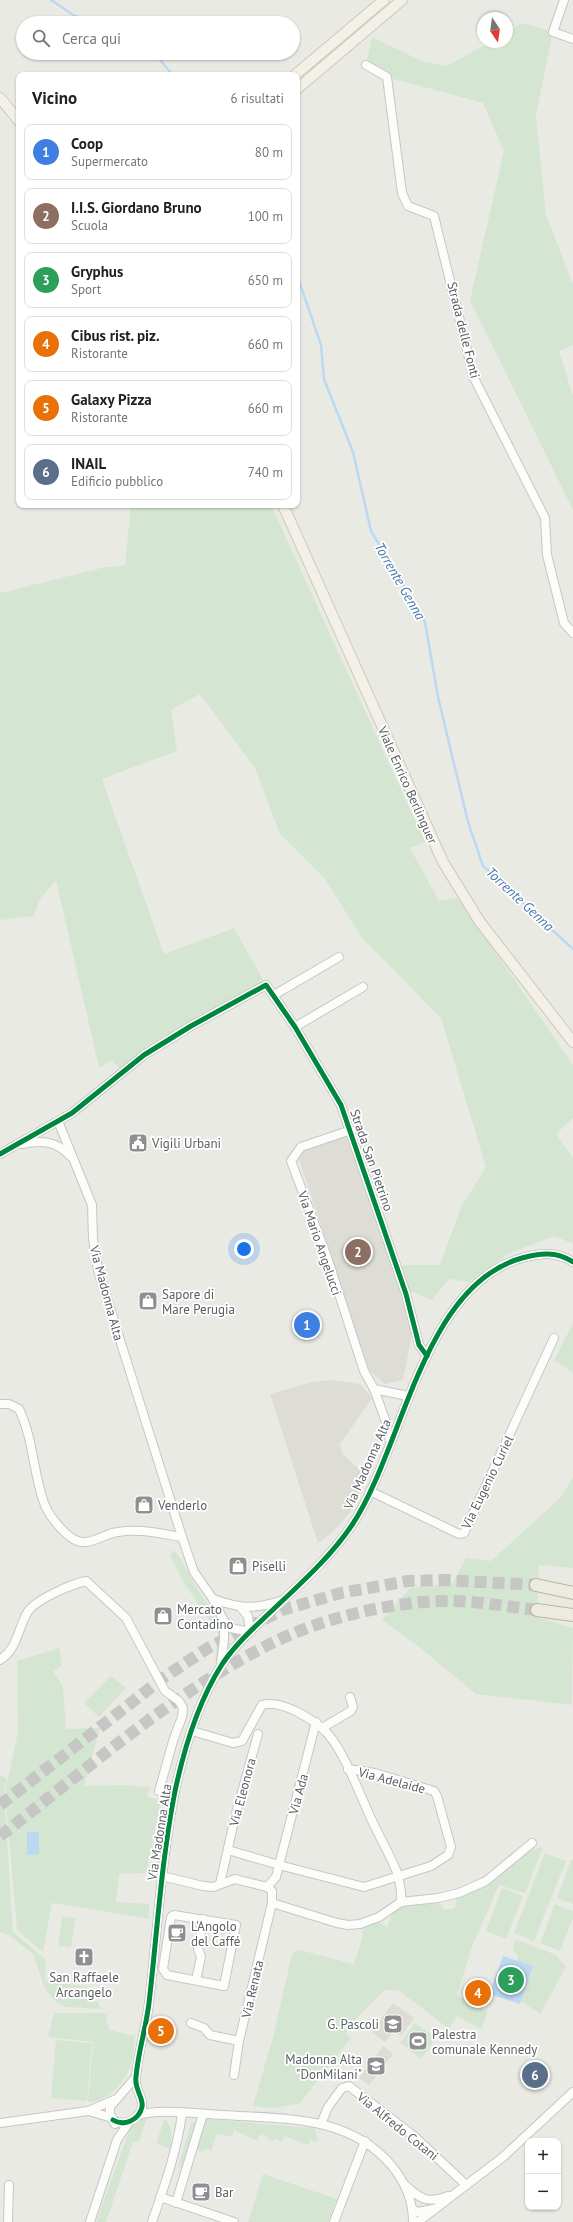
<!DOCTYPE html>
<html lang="it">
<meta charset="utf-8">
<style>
:root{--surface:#fff;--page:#f6f6f6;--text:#222;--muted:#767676;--line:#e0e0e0;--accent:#0f766e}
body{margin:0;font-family:"PT Sans",sans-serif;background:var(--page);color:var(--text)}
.controls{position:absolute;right:12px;bottom:12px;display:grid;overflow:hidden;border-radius:8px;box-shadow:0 1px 3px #0004}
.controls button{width:36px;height:36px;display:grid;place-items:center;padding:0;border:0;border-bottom:1px solid var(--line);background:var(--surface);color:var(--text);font:20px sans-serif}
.compass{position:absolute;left:477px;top:12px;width:36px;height:36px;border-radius:50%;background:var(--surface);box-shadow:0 1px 3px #0004;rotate:167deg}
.you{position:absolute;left:244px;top:1249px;width:14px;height:14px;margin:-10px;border:3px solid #fff;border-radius:50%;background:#1a73e8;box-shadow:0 0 0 6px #1a73e833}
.badge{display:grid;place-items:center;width:26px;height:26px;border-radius:50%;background:var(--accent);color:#fff;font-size:13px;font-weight:700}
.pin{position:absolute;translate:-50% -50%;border:2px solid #fff;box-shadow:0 1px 4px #0006}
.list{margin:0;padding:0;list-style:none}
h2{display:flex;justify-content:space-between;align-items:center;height:52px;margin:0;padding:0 16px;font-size:17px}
h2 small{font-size:13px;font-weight:400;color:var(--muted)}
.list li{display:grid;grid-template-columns:26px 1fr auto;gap:12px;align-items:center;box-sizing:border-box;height:56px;margin:0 8px 8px;padding:0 8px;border:1px solid var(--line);border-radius:8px}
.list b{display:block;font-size:15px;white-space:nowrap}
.list p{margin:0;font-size:13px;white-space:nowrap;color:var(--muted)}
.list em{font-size:13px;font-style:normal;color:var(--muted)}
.icon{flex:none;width:22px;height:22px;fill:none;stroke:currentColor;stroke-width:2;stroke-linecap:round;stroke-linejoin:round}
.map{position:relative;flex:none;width:573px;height:2222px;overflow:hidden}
.search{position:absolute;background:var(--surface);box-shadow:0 1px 3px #0004;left:16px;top:16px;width:284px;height:44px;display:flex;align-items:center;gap:10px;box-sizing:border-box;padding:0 14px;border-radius:22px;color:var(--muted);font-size:15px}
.panel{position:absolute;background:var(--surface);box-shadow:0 1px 3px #0004;left:16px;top:72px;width:284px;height:436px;border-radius:8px}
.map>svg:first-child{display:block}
</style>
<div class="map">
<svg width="573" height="2222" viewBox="0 0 573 2222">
<rect width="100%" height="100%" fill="#eaeae5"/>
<g fill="#dddcd5">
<polygon points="344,1137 349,1141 362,1175 410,1323 411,1339 403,1380 385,1384 368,1369 299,1159 303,1150"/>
<polygon points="330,1380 360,1384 372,1398 340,1444 342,1453 366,1476 351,1511 333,1532 318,1543 270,1394 313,1382"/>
<polygon points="393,2003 414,2018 401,2036 394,2031 385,2042 372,2032"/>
<polygon points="383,2046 393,2054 369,2085 359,2078"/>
</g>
<g fill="#d4e6d2">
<polygon points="523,23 553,32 536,115 546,215 573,284 573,345 559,351 573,396 573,510 470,300 504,151 483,103 387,77 366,65 372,37 424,62 447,66 490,42 507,42 507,32"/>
<polygon points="131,505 271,505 425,842 410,848 439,901 458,898 573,1065 573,1118 556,1134 573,1158 573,1244 555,1236 510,1253 469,1282 449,1279 432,1300 408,1290 401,1265 440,1265 461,1207 486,1167 441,1018 362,938 325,879 280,834 255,768 200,694 171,710 177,751 102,779 164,954 234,928 266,985 137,1061 119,1068 112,1060 99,1068 56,880 40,899 34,916 0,920 0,593 101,568 125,565"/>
<polygon points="573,1323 573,1373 554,1360"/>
<polygon points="573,1477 573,1568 539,1565 537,1617 573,1628 572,1705 476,1694 413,1642 382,1620 410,1588 453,1583 466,1558 491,1561 561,1497"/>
<path d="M174,1550C183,1561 188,1573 195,1585C217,1620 229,1620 215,1665L218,1633L182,1580L170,1555Z"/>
<polygon points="59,1648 62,1666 53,1671 63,1686 66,1729 100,1728 84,1786 122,1785 150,1787 147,1796 161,1801 146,1873 119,1874 116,1902 149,1904 149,1919 52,1903 43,1952 17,1930 5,1793 18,1732 17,1661"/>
<polygon points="111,1676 126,1688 99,1717 84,1703"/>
<polygon points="0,1775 7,1779 4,1792 13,1932 46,1960 45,1980 87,1987 86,1996 89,2000 98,2002 101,2009 66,2007 58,2004 45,1989 33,1954 9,1935 0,1932"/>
<polygon points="543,1847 525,1893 499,1885 472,1947 457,1995 488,2012 481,2029 457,2016 449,2029 398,1990 385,1990 351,2024 346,2033 351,2038 300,2103 274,2108 253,2106 273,2037 292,1954 299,1950 354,1964 363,1936 363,1928 376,1921 387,1927 392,1914 402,1906 440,1903 444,1910 455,1908 456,1899 491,1882 530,1850"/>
<polygon points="545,1853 566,1861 534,1941 514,1933"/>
<polygon points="571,1860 573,1860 573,1904 557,1898"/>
<polygon points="502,1888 523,1896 506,1939 486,1931"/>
<polygon points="555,1904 573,1911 573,1918 560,1951 540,1943"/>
<polygon points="62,1917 75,1918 71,1947 58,1946"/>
<polygon points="515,1939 556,1955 566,1967 540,2014 521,2001 533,1967 517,1961 518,1956 513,1950"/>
<path d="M54,2013H108L106,2019L110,2030L135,2036C134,2046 134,2058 130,2067C123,2084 107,2102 88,2102L93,2042L48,2037Z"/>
<polygon points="415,2023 436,2038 421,2059 400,2043"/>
<polygon points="56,2040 92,2043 87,2101 51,2098"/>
<polygon points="141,2118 147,2118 139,2141 133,2142 106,2222 96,2222 130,2128"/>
<polygon points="165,2118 171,2128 172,2150 156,2143"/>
<polygon points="207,2119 315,2128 318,2142 310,2140 308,2145 284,2136 282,2142 274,2139 273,2141 268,2140 268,2137 260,2134 257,2141 234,2130 232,2137 217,2134 211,2151 206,2149 203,2152 197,2150"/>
<polygon points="194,2122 197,2124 184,2169 178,2167 191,2124"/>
<polygon points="263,2174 337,2199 328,2222 248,2222"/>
</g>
<g fill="#bcd9f2">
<polygon points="27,1832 39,1832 39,1854 27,1855"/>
<polygon points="503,1956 533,1966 520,2004 489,1994"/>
</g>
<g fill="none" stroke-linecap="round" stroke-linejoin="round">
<g stroke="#bcd9f2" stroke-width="2.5">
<polyline points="51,0 75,16 100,23"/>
<polyline points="154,53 173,75"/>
<polyline points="297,275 321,345 324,379 353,452 371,531 425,622 438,697 468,822 483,866 573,949"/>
</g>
<g stroke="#c6c7c4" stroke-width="12" stroke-dasharray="12 6" stroke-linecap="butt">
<polyline points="0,1805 163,1678 208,1648 282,1610 341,1593 408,1581 444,1580 536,1585"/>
<path d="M0,1836C86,1770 174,1692 270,1644C320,1619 382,1604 437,1601C471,1600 504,1606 537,1610"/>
</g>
<g stroke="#c6c6c6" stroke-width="10">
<g id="minor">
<polyline points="564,0 553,32 573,39"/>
<polyline points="366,65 387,77 402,193 408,206 434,216 474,378 545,518 547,555 564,623 573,633"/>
<polyline points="274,995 339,957"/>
<polyline points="295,1027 363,987"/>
<polyline points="58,1121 92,1205 93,1239 98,1270 182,1537 194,1572 213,1599 224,1621 224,1640 221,1663"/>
<polyline points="351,1130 301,1147 291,1161 327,1257 364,1371 374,1389"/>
<path d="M22,1144C41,1140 57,1141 70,1156"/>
<polyline points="0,1154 72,1113 144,1055 191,1026 266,985 295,1027 341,1105 406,1294 419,1345 427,1356"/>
<path d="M0,1404H9L19,1409C33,1438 33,1470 43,1500C47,1514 70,1545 86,1542C97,1541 107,1533 118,1532C139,1528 161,1534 182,1537"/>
<polyline points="390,1442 386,1422 374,1389 408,1396"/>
<polyline points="370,1491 459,1534 464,1533 554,1338"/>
<path d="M213,1599C239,1608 252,1610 280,1601"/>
<polyline points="241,1608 248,1616 250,1632"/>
<polyline points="224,1621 230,1628 250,1632"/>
<path d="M0,1660C17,1649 18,1629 27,1613C34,1600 72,1584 86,1581L126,1618L165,1691L179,1701L183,1708L182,1717L173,1741L159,1791L174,1796"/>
<polyline points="322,1728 351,1711 353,1707 350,1697"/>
<path d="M192,1731L233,1743L242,1741L262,1705C281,1699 315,1720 327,1733C343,1750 359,1792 369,1814C378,1835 390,1854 398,1875C400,1884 402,1894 401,1902"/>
<polyline points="228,1850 279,1865 316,1722"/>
<polyline points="162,1876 203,1886 213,1887 235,1879 267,1887 276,1877 279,1865 364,1887 431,1866 448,1855 451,1847 437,1796 434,1791 375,1773 348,1769"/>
<polyline points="220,1884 235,1817 258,1734"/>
<polyline points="272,1903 337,1923 348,1925 360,1924 379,1917 401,1902 438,1898 459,1893 486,1881 532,1843"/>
<polygon points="174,1915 236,1925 224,1986 167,1975 163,1969 171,1917"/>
<polyline points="196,1980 201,1957 198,1949 203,1919"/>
<polyline points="191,2023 204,2028 210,2035 239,2041 272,1903 272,1891 267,1887"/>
<polyline points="234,2075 239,2041"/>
<polyline points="89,2111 112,2118"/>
<path d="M138,2115C163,2108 197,2114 223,2115C285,2119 349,2115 392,2166C405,2182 413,2201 413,2222"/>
<path d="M113,2120C124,2127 139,2120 142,2107C144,2098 134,2089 136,2077C138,2052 146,2028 149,2003C157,1934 161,1865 174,1796C183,1752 197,1704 221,1666C231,1650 246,1635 260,1622C292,1591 327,1562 352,1525C403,1449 422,1286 522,1258C540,1253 556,1251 573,1262"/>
<polyline points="0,2123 88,2111 114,2100"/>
<polyline points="115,2124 110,2114 110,2107 135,2078"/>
<polyline points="321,2124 328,2107 342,2088 349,2086 415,2137 465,2184"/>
<path d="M405,2185C420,2199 428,2204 448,2196"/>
<polyline points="160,2197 234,2222"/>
<polyline points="176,2203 203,2114"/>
<polyline points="413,2210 418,2212 433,2209"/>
<polyline points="8,2222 9,2185"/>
<polyline points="90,2222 117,2140 129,2122"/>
<path d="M152,2222C164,2187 177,2151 182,2114"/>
<polyline points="334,2222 365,2141"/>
<polyline points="418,2222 503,2157 573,2092"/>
</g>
</g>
<g stroke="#d0cab5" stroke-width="12">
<g id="major">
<polyline points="295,75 384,0"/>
<polyline points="297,89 402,0"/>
<polyline points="0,98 19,121"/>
<polyline points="283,505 443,862 480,922 573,1042"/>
</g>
</g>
<g stroke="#beb496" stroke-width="14">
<g id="highway">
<polyline points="536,1585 573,1593"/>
<polyline points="537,1610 573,1615"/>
</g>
</g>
<use href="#minor" stroke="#fcfcfb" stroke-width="8"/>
<use href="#major" stroke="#f2f0e8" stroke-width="10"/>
<use href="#highway" stroke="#edebe1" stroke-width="12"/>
<polyline stroke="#e2e2e2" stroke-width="2.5" stroke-dasharray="1 5" stroke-linecap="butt" points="542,0 517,104 514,147 516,199 527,294 573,426"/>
<g stroke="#fff" stroke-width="8">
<g id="cycleway">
<polyline points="0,1154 72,1113 144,1055 191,1026 266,985 295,1027 341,1105 406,1294 419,1345 427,1356"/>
<path d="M113,2120C124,2127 139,2120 142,2107C144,2098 134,2089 136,2077C138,2052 146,2028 149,2003C157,1934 161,1865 174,1796C183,1752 197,1704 221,1666C231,1650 246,1635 260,1622C292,1591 327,1562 352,1525C403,1449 422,1286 522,1258C540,1253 556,1251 573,1262"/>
</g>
</g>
<use href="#cycleway" stroke="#00873e" stroke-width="5"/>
</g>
<defs>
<g id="civic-square" transform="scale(1)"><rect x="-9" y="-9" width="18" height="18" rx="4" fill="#8d8f90" stroke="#fff"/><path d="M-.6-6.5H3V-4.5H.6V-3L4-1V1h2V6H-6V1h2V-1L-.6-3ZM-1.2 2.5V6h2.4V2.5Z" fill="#fff"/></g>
<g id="shop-square" transform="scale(1)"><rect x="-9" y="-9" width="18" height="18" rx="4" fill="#8d8f90" stroke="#fff"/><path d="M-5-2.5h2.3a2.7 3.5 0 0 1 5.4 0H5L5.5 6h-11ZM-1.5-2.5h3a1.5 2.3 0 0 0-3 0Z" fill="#fff"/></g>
<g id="cafe-square" transform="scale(1)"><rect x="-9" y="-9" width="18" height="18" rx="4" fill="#8d8f90" stroke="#fff"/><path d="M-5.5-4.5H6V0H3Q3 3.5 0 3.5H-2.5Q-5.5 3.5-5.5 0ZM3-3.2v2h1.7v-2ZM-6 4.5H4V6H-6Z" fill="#fff"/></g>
<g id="church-square" transform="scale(1)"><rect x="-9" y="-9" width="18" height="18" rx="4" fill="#8d8f90" stroke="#fff"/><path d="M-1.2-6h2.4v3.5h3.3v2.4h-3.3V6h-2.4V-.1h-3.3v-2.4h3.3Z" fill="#fff"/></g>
<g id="school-square" transform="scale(1)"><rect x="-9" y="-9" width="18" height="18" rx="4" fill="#8d8f90" stroke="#fff"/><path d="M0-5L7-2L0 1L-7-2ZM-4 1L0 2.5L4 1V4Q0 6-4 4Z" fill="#fff"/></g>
<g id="stadium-square" transform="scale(1)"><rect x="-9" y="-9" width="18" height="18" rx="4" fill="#8d8f90" stroke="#fff"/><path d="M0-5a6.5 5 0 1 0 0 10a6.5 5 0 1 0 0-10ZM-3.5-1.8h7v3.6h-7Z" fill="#fff"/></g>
</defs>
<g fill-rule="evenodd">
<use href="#civic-square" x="138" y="1143"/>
<use href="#shop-square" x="148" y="1301"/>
<use href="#shop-square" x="144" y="1505"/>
<use href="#shop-square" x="238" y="1566"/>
<use href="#shop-square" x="163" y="1616"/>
<use href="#cafe-square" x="177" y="1933"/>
<use href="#church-square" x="84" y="1957"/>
<use href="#school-square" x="393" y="2024"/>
<use href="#stadium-square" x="418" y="2041"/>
<use href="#school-square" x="376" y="2066"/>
<use href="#cafe-square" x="201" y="2192"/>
</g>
<g text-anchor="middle" stroke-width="3.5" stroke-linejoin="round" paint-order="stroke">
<g font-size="13" fill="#5b5e62" stroke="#fff">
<text transform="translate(464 330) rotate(76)" y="5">Strada delle Fonti</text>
<text transform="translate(408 785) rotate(66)" y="5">Viale Enrico Berlinguer</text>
<text transform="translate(372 1160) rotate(71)" y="5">Strada San Pietrino</text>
<text transform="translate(320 1243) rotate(71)" y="5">Via Mario Angelucci</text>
<text transform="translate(107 1293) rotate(75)" y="5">Via Madonna Alta</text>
<text transform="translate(367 1464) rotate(-66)" y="5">Via Madonna Alta</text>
<text transform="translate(487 1482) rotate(-64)" y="5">Via Eugenio Curiel</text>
<text transform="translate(392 1780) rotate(15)" y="5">Via Adelaide</text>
<text transform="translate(242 1792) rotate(-75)" y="5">Via Eleonora</text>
<text transform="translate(298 1794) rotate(-75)" y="5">Via Ada</text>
<text transform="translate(159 1832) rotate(-81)" y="5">Via Madonna Alta</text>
<text transform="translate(252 1989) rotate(-77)" y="5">Via Renata</text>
<text transform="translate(398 2126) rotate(39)" y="5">Via Alfredo Cotani</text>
</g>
<g font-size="13" fill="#5b5e62" stroke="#fff" text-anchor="start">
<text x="152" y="1148">Vigili Urbani</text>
<text x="162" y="1299">Sapore di<tspan x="162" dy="15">Mare Perugia</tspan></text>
<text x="158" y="1510">Venderlo</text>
<text x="252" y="1571">Piselli</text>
<text x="177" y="1614">Mercato<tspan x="177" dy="15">Contadino</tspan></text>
<text x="191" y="1931">L'Angolo<tspan x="191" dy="15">del Caffé</tspan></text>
<text x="84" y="1982" text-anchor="middle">San Raffaele<tspan x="84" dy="15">Arcangelo</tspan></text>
<text x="379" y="2029" text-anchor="end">G. Pascoli</text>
<text x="432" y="2039">Palestra<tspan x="432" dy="15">comunale Kennedy</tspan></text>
<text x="362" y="2064" text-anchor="end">Madonna Alta<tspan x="362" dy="15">"DonMilani"</tspan></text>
<text x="215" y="2197">Bar</text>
</g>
<g font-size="14" font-style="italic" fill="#4b79af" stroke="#fff">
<text transform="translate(400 581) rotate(60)" y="5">Torrente Genna</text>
<text transform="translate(520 899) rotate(43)" y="5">Torrente Genna</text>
</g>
</g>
</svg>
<div class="controls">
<button>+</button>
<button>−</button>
</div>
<svg class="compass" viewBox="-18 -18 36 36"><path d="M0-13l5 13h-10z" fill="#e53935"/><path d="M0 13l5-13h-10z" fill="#767676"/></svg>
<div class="you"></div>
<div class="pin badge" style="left:307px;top:1325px;background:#3f7fe0">1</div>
<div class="pin badge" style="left:358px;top:1252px;background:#8d6e63">2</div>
<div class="pin badge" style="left:511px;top:1980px;background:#2e9e5b">3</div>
<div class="pin badge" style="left:478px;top:1993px;background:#e8710a">4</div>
<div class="pin badge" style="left:161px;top:2031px;background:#e8710a">5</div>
<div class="pin badge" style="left:535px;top:2075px;background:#5c6f8a">6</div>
<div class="search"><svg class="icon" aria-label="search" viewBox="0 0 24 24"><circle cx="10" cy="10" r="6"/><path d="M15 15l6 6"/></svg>Cerca qui</div>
<section class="panel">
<h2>Vicino<small>6 risultati</small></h2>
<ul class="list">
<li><span class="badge" style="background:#3f7fe0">1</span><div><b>Coop</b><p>Supermercato</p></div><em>80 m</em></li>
<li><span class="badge" style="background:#8d6e63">2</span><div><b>I.I.S. Giordano Bruno</b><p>Scuola</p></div><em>100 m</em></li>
<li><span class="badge" style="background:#2e9e5b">3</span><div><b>Gryphus</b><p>Sport</p></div><em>650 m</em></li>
<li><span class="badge" style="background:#e8710a">4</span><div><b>Cibus rist. piz.</b><p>Ristorante</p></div><em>660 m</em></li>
<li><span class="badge" style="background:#e8710a">5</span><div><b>Galaxy Pizza</b><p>Ristorante</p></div><em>660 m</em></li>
<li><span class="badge" style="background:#5c6f8a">6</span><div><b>INAIL</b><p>Edificio pubblico</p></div><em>740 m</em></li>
</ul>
</section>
</div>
